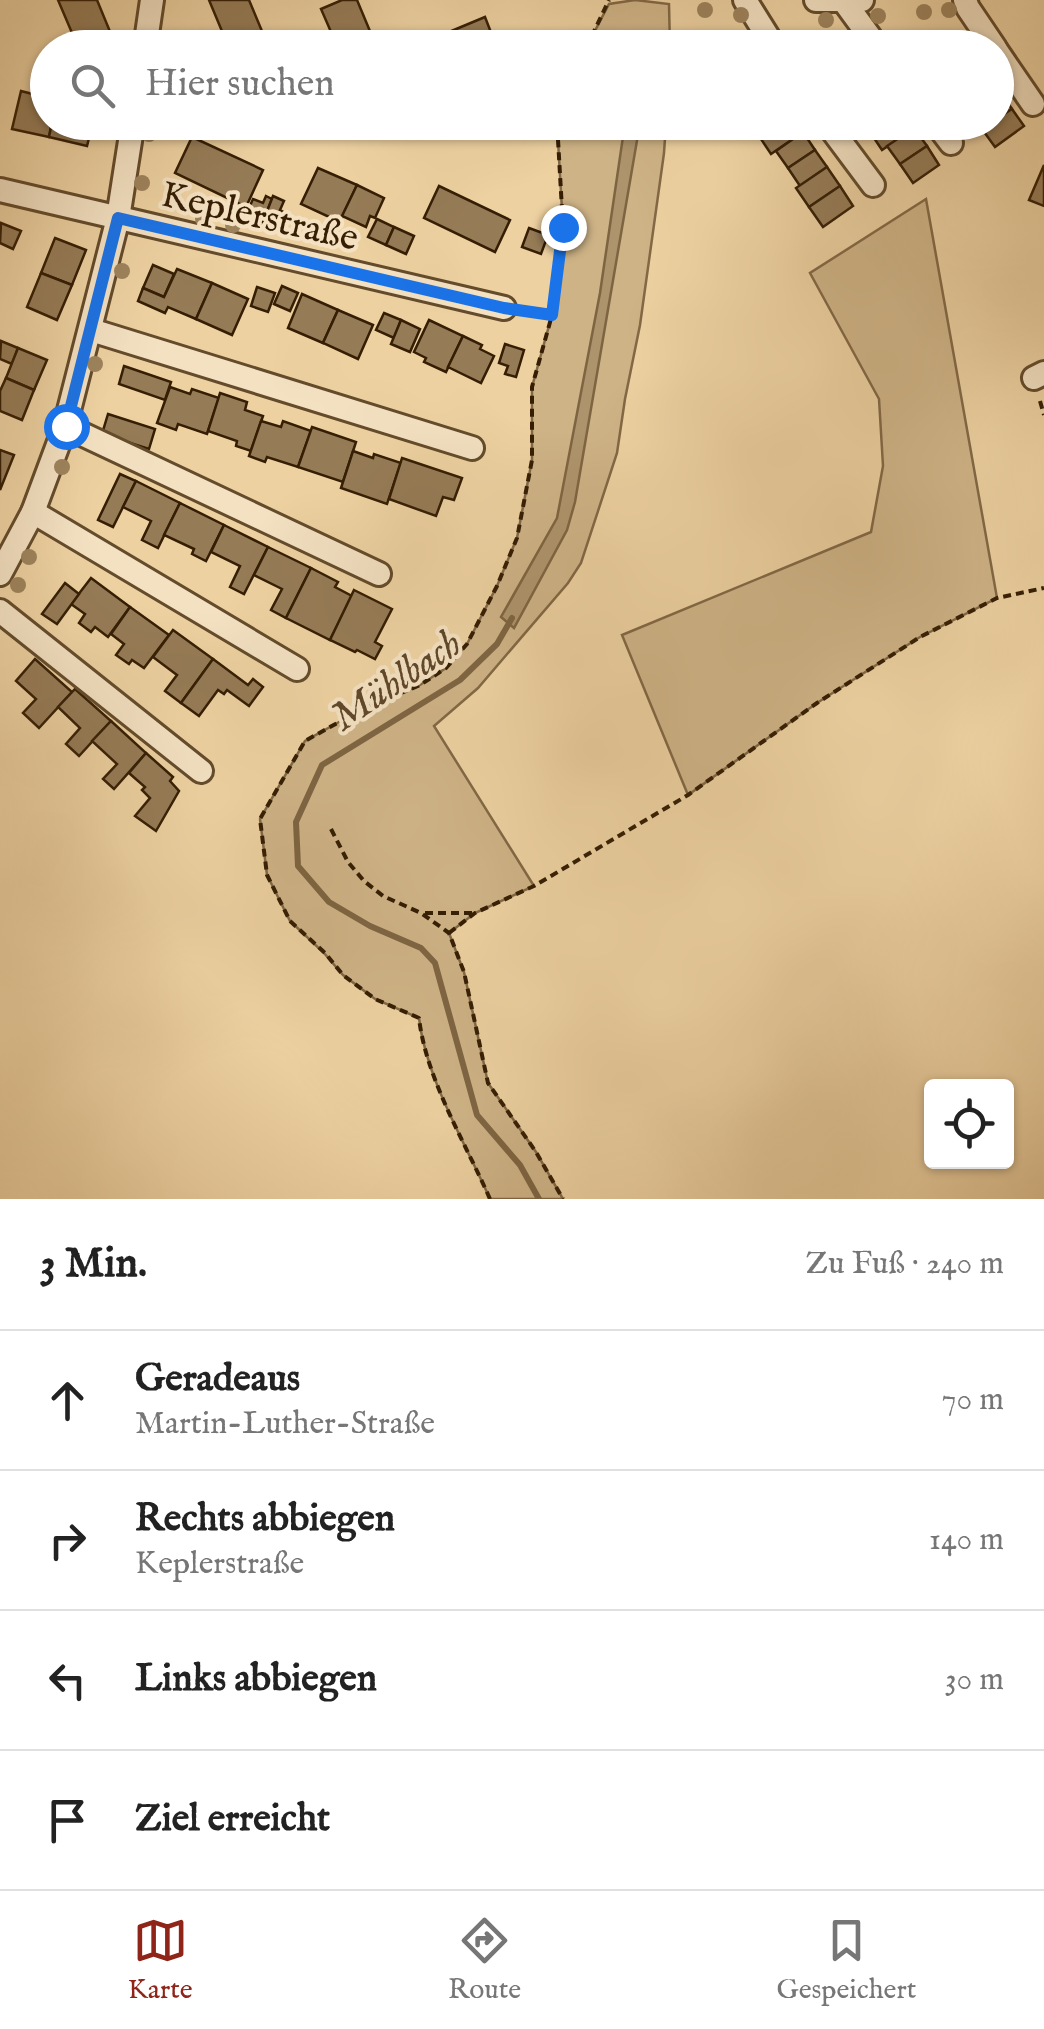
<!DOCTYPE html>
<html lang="de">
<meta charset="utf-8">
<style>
:root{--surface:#fff;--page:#f2f2f2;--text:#222;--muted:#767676;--line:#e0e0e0;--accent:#8f2418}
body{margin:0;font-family:"IM FELL English",serif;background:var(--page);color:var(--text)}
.controls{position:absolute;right:30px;bottom:30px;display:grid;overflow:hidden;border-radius:10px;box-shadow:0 2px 8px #0004}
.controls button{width:90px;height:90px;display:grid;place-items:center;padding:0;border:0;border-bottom:2px solid var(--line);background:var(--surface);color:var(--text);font:50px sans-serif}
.stop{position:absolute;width:30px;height:30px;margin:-22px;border:8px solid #1a73e8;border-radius:50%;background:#fff}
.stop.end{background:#1a73e8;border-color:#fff;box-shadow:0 2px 10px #0008}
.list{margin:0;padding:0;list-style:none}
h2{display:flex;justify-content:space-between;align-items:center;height:130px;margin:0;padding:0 40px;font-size:42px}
h2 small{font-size:32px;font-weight:400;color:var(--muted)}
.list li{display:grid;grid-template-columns:65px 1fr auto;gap:30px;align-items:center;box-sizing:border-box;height:140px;padding:0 40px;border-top:2px solid var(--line)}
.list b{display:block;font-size:38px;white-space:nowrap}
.list p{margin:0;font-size:32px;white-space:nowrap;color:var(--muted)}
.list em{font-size:32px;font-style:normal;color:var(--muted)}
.icon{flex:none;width:55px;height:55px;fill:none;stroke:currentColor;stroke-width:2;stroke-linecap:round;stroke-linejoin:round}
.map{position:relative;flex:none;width:1044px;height:1199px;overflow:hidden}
.search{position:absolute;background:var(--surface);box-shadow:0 2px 8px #0004;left:30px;right:30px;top:30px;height:110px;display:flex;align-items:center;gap:25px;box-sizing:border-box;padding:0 35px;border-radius:55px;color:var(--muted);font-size:38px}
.sheet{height:690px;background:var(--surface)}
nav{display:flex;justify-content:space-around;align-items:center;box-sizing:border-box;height:140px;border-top:2px solid var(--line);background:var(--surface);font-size:28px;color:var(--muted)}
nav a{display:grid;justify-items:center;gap:5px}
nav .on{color:var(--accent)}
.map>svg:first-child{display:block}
</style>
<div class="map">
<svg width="1044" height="1199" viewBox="0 0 1044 1199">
<rect width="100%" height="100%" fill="#edd1a1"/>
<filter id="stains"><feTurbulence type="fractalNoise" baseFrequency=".002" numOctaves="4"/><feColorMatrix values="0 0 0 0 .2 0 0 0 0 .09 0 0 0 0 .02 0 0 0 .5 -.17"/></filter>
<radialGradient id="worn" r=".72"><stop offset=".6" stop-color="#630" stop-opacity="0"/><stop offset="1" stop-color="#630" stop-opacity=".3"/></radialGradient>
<g fill="#ceb386" stroke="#826845" stroke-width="2.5">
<polygon points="635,0 669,4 670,47 586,48 609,4"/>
<path d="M557,123H666L664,153L640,325L625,399L617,453L581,563L568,583L478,688L434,726L534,886L475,913L449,933L464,972L488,1083L536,1152L563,1199H490C465,1142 426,1079 419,1018L375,999L343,975L324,953L290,921L267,875L260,819L305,741L357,712L420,685L446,668L467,644L497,586L517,538L532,460V387L552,315L563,227Z"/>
<polygon points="926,199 997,598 920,637 817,703 688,795 622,635 871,532 883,466 879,399 810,273"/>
</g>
<polygon fill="#ae946c" stroke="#7e6542" stroke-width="2.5" points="625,123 640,123 575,502 567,530 514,628 501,617 557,518 600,293"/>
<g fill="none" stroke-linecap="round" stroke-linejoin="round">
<polyline stroke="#7e6542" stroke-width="6" points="512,618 497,644 460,680 322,765 296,822 298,866 329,902 370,926 421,948 435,963 477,1115 520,1165 539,1199"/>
</g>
<g fill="#957b56" stroke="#351e04" stroke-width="2.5">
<polygon points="58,0 97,0 111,34 78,47"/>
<polygon points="209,0 249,0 269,48 229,48"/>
<polygon points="342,0 357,0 377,48 338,48 321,9"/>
<polygon points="485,17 497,48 456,48 449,32"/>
<polygon points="999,89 1012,109 996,119 996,91"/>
<polygon points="21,91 48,98 48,122 52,122 49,137 12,129"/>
<polygon points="1012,109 1024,126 995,147 982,129 992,122 996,122 996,119"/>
<polygon points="52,122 93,122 87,146 49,137"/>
<polygon points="778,122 796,122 803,132 771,154 759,136"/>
<polygon points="883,122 907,122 912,130 882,150 870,132"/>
<polygon points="914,128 927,146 900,164 887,146"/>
<polygon points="803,132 815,150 788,168 776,151"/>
<polygon points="192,137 263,170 246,207 175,173"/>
<polygon points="927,146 939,165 913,183 900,164"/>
<polygon points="815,150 827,167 800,186 788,168"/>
<polygon points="1044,165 1044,206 1029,200"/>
<polygon points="827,167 840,186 809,207 796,188"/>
<polygon points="318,168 357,185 340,222 301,204"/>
<polygon points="357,185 384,198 375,218 370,216 366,227 342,216"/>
<polygon points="439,186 510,220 495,252 424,218"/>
<polygon points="840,186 853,206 823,227 809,207"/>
<polygon points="266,196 272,199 262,224 245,217 253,199 263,203"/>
<polygon points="273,196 284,201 280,210 287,214 280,232 262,224"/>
<polygon points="377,219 394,227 386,245 368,237"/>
<polygon points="1,223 21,231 13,249 0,243"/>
<polygon points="394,227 414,236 406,254 386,245"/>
<polygon points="529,228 548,235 541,254 522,247"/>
<polygon points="55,238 86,250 72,285 41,273"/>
<polygon points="153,265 174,274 164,297 143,288"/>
<polygon points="177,269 212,283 196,319 168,307 165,313 138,301 143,288 164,297"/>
<polygon points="41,273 72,285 57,320 27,307"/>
<polygon points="212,283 248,299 232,335 196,319"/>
<polygon points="282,286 298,293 290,311 274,304"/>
<polygon points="257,287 275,293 268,312 251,306"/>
<polygon points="302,294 338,310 323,343 288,328"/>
<polygon points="338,310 373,325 358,359 323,343"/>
<polygon points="384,313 401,320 394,338 376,330"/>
<polygon points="401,320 420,329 410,352 391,344"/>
<polygon points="429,320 463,336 446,372 424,362 426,358 414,352"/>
<polygon points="463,336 482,345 480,349 494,356 481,383 448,367"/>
<polygon points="1,341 18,348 12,364 0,359"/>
<polygon points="505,344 524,350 516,377 505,374 508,366 499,363"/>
<polygon points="18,348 47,360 34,390 6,378"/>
<polygon points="124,366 171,382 165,400 119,384"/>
<polygon points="6,378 34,390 22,420 0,411 0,391"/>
<polygon points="170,387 190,394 192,389 219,398 207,434 178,424 176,430 157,423"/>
<polygon points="220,393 247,402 245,410 263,416 251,451 236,446 237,441 208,431"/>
<polygon points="108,414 155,429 149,449 102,434"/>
<polygon points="261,421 281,427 283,421 311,431 298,467 267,457 265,462 249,456"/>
<polygon points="312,427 356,442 343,482 298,467"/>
<polygon points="0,450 14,455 0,490"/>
<polygon points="353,451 373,458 374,454 401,463 387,504 341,488"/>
<polygon points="402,458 462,478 454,500 443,497 436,516 389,499"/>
<polygon points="120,474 136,481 113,527 98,520"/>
<polygon points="136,481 180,503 158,548 142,540 151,521 123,507"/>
<polygon points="180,503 224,525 206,561 192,554 194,549 164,535"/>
<polygon points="224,525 268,547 244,594 230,587 240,566 211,552"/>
<polygon points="268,547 311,568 286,618 271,610 282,589 254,575"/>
<polygon points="311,568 338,582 335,587 352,596 330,640 286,618"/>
<polygon points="91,578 130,607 108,637 95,627 91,632 79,623 85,614 71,604"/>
<polygon points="65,583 79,594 57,624 42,614"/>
<polygon points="354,590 392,609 375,642 382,646 375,659 357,650 355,652 330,640"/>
<polygon points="130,607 169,635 144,668 132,660 129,664 116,655 124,644 111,634"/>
<polygon points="173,630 213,659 181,703 165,691 177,675 153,657"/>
<polygon points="35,659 72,692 39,728 23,713 36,699 16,681"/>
<polygon points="213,659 248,685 253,679 263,687 249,706 227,690 224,694 218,690 199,716 181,703"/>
<polygon points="75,689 111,721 79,756 66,744 80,728 58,707"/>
<polygon points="111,721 146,753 114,789 103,779 117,764 92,741"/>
<polygon points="146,753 173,777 170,781 179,791 156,831 135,816 150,798 142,790 145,787 129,773"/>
</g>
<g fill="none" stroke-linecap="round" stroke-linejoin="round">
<g stroke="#634b2b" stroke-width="28">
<g id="minor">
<polyline points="745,0 775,48"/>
<polyline points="816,0 862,0"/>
<polyline points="843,0 878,48"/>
<polyline points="965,0 968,8 995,48"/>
<polyline points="145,48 152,0"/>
<polyline points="996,50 1033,104"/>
<polyline points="826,122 873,185"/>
<polyline points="935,122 951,143"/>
<polyline points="0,190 504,308"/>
<polyline points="91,330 472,448"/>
<polyline points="1034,378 1044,373"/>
<polyline points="65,426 379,574"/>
<polyline points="33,512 297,669"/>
<polyline points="0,574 33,512 65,426 118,218 133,122"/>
<polyline points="0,611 201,771"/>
</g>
</g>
<g stroke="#351e04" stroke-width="4" stroke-dasharray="8 5" stroke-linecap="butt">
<polyline points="586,48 609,0"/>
<polyline points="523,311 552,315"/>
<polyline points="1040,401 1044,415"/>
<polyline points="331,829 348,862 364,881 383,896 421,913 449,933 464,972 488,1083 536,1152 563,1199"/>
<polyline points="425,913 475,913"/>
<polyline points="449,933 475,913 534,886 688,795 817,703 920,637 997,598 1044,588"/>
<path d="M490,1199C465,1142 426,1079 419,1018L375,999L343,975L325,953L290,921L267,875L260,819L305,741L357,712L420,685L446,668L467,644L497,586L517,538L532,460V387L552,315L563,227L557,122"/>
</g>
<use href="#minor" stroke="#f3e1c2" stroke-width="22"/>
</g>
<g fill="#9d835c">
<circle cx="705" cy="10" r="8"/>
<circle cx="949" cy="10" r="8"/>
<circle cx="924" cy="12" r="8"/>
<circle cx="741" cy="15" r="8"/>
<circle cx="878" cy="16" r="8"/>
<circle cx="826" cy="20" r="8"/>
<circle cx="149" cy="134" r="8"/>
<circle cx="142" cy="183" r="8"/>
<circle cx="203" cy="219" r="8"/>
<circle cx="233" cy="225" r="8"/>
<circle cx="122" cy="271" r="8"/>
<circle cx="95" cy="364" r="8"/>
<circle cx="62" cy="467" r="8"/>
<circle cx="29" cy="557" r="8"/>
<circle cx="18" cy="585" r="8"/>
</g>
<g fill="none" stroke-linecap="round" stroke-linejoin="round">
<polyline stroke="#1a73e8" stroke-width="12" points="66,426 118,218 504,308 552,315 563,227"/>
</g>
<g text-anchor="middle" stroke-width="8" stroke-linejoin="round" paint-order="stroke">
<g font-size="38" fill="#351e04" stroke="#f3e1c2">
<text transform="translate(260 215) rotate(13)" y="13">Keplerstraße</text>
</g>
<g font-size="40" font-style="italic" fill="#5f4728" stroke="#f3e1c2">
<text transform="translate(395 679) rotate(-34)" y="14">Mühlbach</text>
</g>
</g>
<rect width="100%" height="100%" filter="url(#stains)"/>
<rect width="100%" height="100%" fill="url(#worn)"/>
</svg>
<div class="controls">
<button><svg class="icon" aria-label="locate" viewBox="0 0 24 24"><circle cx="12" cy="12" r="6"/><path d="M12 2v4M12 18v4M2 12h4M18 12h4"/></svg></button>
</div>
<div class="stop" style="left:66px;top:426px"></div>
<div class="stop end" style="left:563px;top:227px"></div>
<div class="search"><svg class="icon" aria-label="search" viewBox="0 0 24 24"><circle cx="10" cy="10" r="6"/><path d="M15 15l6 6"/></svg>Hier suchen</div>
</div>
<section class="sheet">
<h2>3 Min.<small>Zu Fuß · 240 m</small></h2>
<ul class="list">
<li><svg class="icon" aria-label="ahead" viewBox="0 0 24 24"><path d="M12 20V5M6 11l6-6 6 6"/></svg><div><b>Geradeaus</b><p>Martin-Luther-Straße</p></div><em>70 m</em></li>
<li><svg class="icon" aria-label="right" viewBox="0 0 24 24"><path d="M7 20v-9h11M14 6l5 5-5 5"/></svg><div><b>Rechts abbiegen</b><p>Keplerstraße</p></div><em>140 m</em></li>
<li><svg class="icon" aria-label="left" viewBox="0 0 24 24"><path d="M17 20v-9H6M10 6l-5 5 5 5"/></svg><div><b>Links abbiegen</b></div><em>30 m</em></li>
<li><svg class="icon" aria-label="arrive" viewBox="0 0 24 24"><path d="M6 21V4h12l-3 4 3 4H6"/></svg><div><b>Ziel erreicht</b></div></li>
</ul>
</section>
<nav>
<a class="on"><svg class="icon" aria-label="map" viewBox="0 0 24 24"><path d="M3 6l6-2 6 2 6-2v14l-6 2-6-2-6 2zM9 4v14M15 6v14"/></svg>Karte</a>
<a><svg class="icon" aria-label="directions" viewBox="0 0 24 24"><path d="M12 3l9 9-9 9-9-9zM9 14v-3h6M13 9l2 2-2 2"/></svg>Route</a>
<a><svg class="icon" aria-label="saved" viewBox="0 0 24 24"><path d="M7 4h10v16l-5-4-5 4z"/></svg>Gespeichert</a>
</nav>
